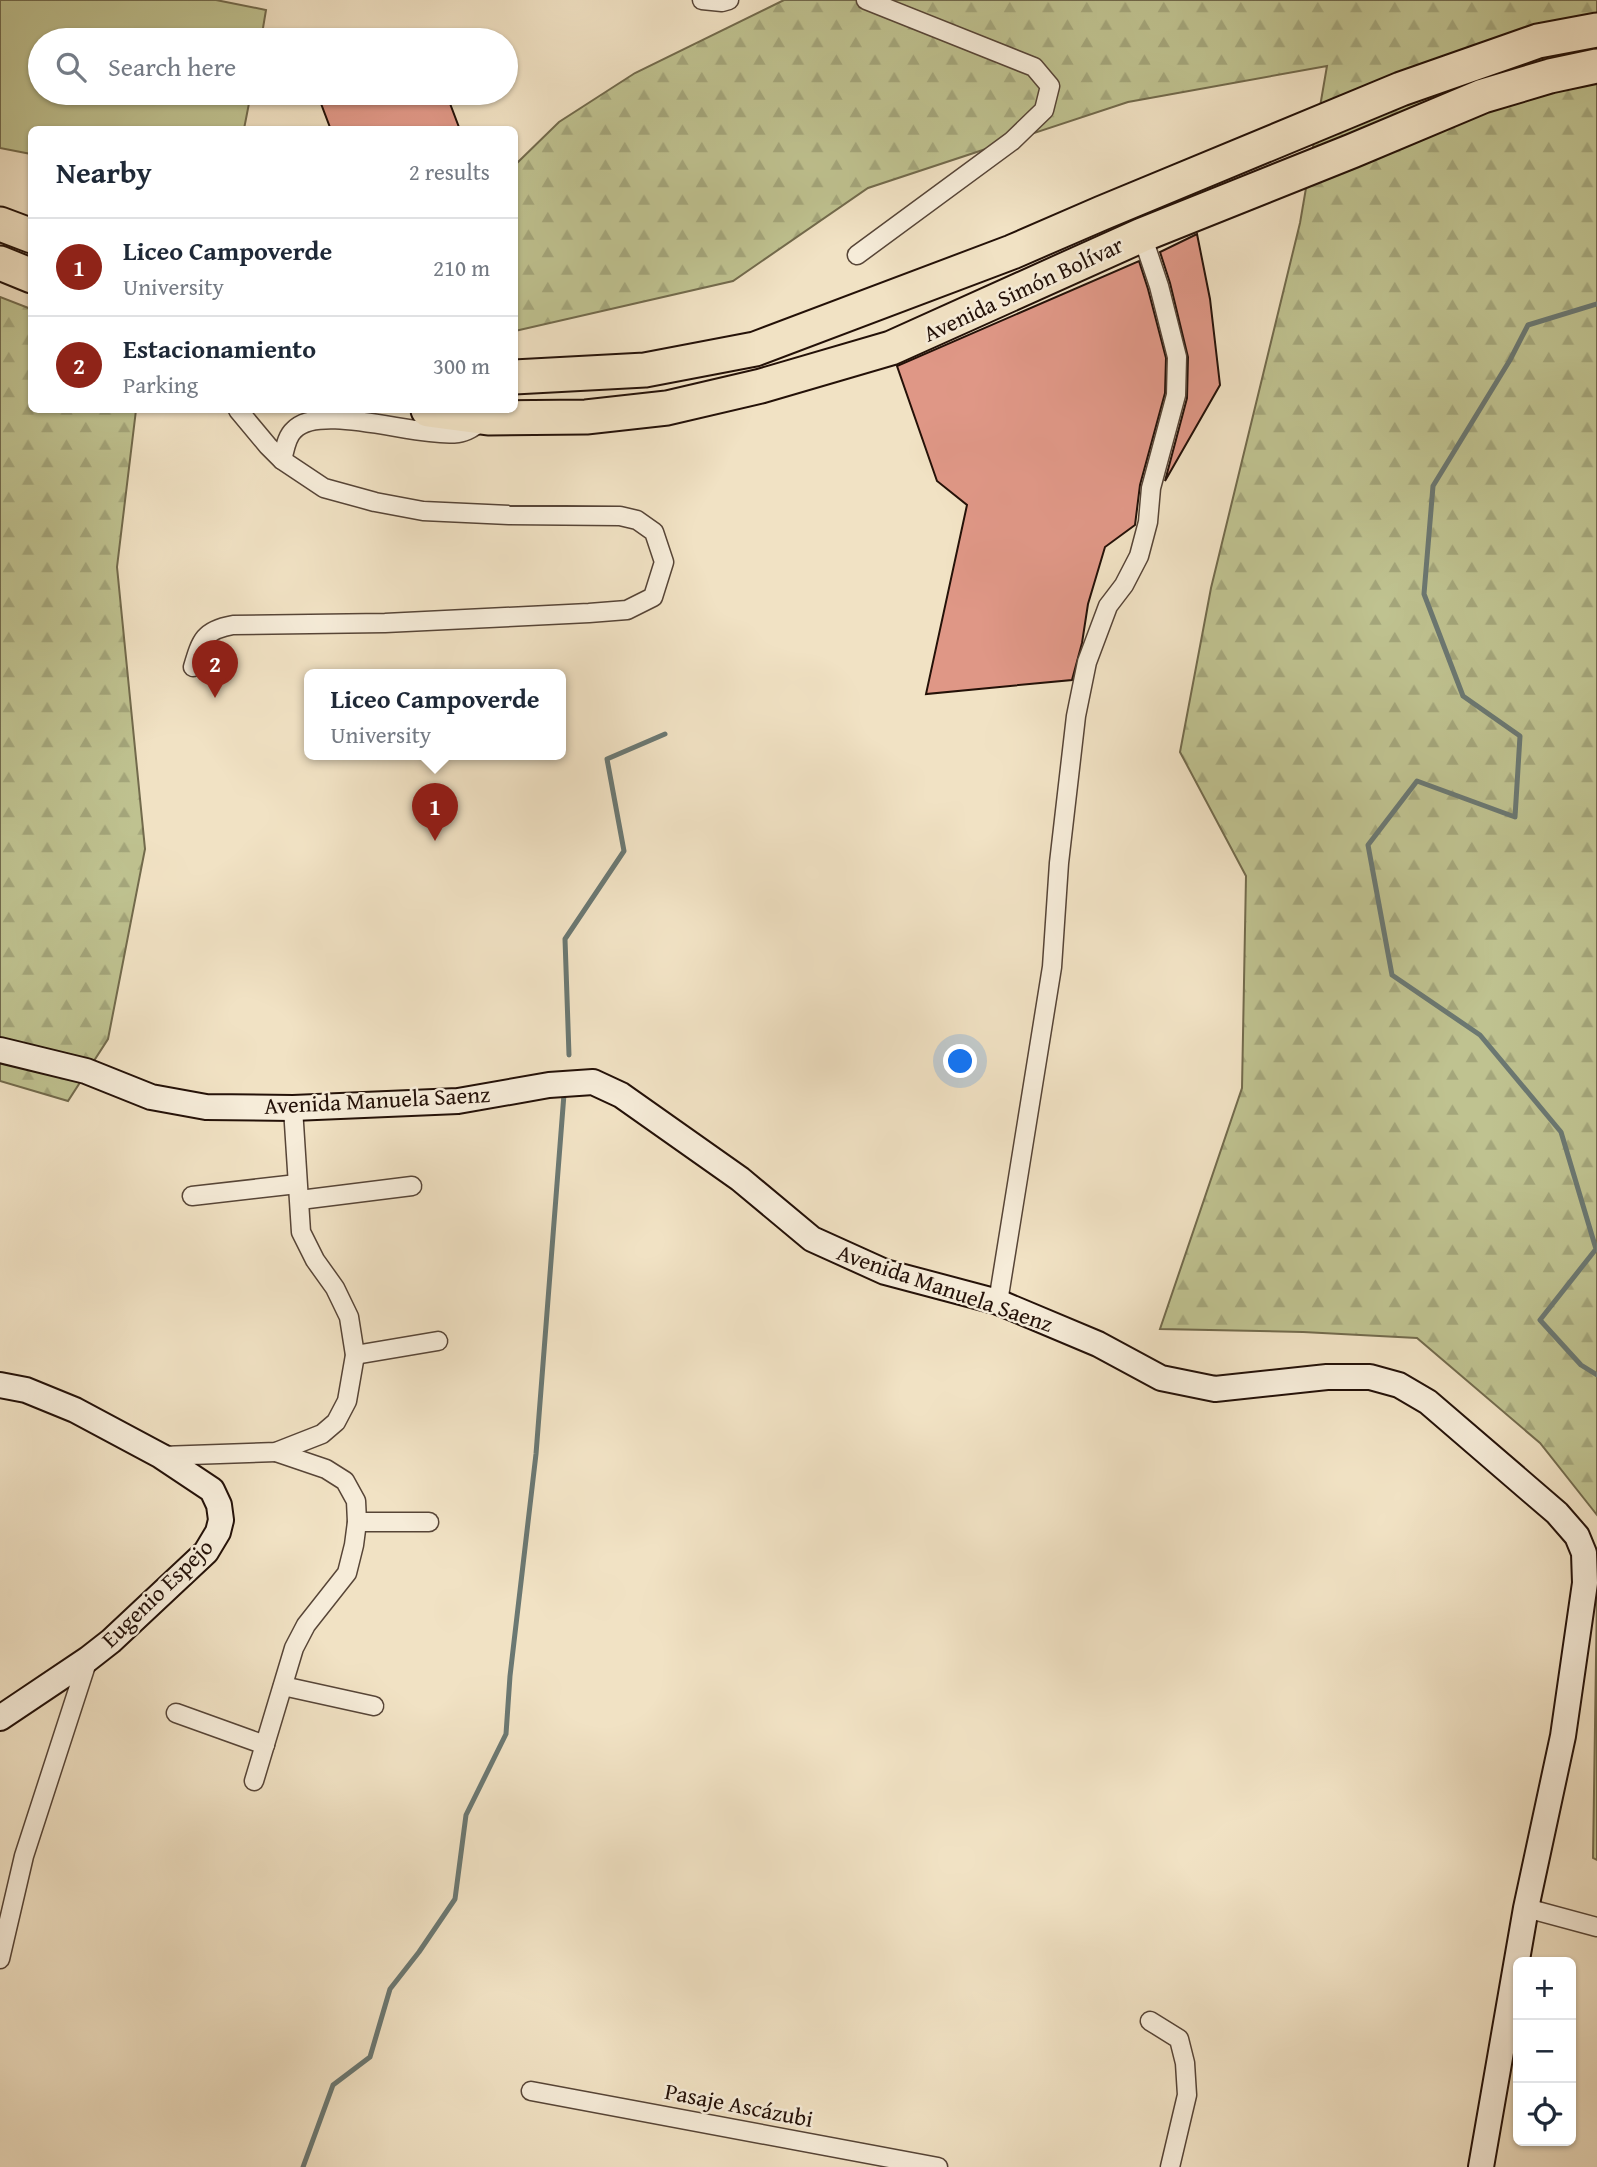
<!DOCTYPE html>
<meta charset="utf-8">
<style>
:root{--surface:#fff;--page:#f6f6f7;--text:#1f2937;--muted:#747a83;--line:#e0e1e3;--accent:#8f2418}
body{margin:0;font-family:"Gentium Book Plus",serif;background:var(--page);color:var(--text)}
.controls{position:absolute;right:21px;bottom:21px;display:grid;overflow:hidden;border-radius:10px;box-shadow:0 2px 5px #0004}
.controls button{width:63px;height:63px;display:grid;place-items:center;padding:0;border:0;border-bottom:2px solid var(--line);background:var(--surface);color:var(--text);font:35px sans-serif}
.you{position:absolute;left:961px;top:1062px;width:24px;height:24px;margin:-18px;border:5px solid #fff;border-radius:50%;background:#1a73e8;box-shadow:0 0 0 10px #1a73e833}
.badge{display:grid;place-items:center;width:46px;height:46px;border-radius:50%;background:var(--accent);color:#fff;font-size:23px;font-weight:700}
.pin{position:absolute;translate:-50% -58px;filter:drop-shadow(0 2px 4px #0008)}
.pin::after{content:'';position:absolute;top:37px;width:24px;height:21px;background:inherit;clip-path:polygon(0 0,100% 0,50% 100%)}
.popup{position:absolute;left:304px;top:669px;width:262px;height:91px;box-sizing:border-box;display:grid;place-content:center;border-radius:10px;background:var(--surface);filter:drop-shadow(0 2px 5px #0005);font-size:23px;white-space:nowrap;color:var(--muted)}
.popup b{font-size:26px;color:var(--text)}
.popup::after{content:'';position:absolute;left:50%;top:100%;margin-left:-14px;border:14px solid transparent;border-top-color:var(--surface)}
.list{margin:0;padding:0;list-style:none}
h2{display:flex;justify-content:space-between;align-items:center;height:91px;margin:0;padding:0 28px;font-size:30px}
h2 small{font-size:23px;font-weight:400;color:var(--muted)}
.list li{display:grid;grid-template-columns:46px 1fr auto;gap:21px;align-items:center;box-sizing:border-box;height:98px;padding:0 28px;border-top:2px solid var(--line)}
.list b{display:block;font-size:26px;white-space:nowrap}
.list p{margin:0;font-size:23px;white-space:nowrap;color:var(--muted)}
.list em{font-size:23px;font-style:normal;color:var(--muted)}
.icon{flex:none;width:38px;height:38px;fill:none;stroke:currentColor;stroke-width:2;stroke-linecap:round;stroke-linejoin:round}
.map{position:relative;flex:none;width:1597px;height:2167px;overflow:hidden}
.search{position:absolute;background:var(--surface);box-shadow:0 2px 5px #0004;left:28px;top:28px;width:490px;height:77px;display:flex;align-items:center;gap:18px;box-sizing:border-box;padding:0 24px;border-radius:38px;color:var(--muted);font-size:26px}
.panel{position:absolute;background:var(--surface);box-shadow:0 2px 5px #0004;left:28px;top:126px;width:490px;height:287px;border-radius:10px}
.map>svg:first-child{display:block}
</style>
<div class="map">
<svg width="1597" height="2167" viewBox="0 0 1597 2167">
<defs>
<pattern id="forest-firs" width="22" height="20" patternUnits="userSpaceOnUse" patternTransform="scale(1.75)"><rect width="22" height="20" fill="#bfc290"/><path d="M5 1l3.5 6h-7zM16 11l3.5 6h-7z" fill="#a4a67b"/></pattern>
</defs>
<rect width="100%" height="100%" fill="#f1e2c4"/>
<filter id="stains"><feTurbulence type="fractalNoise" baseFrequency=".00286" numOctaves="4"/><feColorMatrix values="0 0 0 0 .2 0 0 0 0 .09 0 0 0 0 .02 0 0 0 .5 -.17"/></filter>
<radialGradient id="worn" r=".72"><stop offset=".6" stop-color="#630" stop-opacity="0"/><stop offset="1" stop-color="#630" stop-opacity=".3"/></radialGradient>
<g fill="url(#forest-firs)" stroke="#726a4c" stroke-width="2">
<polygon points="784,0 1597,0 1597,1515 1540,1443 1417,1338 1303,1332 1160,1329 1242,1088 1246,876 1180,752 1211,588 1300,223 1327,66 1128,102 868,188 733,281 515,331 515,165 559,122 635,73"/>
<polygon points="0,297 31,309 32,410 136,410 117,567 145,849 108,1039 68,1101 0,1081"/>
<polygon points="1597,1594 1597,1860 1593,1858"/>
</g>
<polygon fill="#bfc290" stroke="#726a4c" stroke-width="2" points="0,0 216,0 266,10 261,40 40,40 40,93 251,93 244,129 32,130 31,154 0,148"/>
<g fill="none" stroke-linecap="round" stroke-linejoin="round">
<g stroke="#6b7872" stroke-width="5">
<polyline points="1597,304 1528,325 1510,360 1433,486 1424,594 1463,696 1520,736 1515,817 1417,781 1368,845 1392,975 1480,1035 1561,1132 1596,1249 1540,1320 1581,1365 1597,1375"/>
<polyline points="569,1055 565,939 624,851 607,759 665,734"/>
<polyline points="303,2167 333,2085 370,2057 390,1989 419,1952 455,1899 466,1815 506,1734 510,1676 536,1454 564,1094"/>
</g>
</g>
<g fill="#df9786" stroke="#241108" stroke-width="2">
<polygon points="317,93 446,93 460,130 331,130"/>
<polygon points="1197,234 1210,299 1220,385 1165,481 1187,398 1188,357 1170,283 1160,252"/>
<polygon points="1139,261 1148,289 1166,358 1165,393 1140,485 1135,525 1105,547 1088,604 1082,643 1072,680 926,694 967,505 937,481 897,366"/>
</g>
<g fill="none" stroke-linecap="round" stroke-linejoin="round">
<g stroke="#574537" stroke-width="21">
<g id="street">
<polyline points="702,0 722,2 729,0"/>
<polyline points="857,255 1012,141 1044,110 1050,86 1034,67 866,0"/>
<path d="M282,460C285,450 286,437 294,430C320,402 418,438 458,433C467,432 475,426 482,421"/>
<path d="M193,667C201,640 204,630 233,625L385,623L589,613L627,610L653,597L664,562L654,532L637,520L620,516L509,515L423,511L375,502L324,488L282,460L268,446L238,410"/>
<polyline points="192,1196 297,1184"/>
<polyline points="300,1200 412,1186"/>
<polyline points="998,1302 1052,967 1059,863 1076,716 1087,662 1108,606 1124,585 1139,556 1148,522 1151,488 1176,395 1177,357 1159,286 1142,235"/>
<polyline points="355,1355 438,1341"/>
<polyline points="161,1456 276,1452 322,1434 336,1422 347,1401 355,1355 349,1317 335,1288 315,1260 301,1232 293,1108"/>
<polyline points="357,1522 429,1522"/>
<polyline points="283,1686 374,1706"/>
<polyline points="176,1713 265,1745"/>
<polyline points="254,1781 294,1648 306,1625 347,1573 354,1545 357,1522 356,1501 345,1481 326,1469 276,1452"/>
<polyline points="1526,1908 1597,1927"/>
<polyline points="0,1959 24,1856 88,1659"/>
<polyline points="1150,2021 1179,2039 1185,2063 1187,2095 1170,2167"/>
<polyline points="531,2091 938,2167"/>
</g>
</g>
<g stroke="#241108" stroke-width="28">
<g id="secondary">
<polyline points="0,1050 86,1071 151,1097 206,1107 293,1108 458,1101 549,1085 593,1082 621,1095 740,1179 812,1239 885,1272 998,1302 1098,1344 1161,1378 1215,1389 1327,1377 1370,1377 1399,1385 1428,1402 1557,1513 1577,1536 1584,1553 1585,1583 1563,1736 1526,1908 1481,2167"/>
<polyline points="0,1385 26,1390 75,1410 161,1456 212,1490 219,1505 221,1520 218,1532 206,1552 111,1641 88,1659 0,1718"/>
</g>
</g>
<g stroke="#241108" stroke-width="37">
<g id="highway">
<polyline points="0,224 32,236"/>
<polyline points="0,263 32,276"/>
<polyline points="514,377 645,370 755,349 1012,252 1102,213 1401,89 1538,41 1597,30"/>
<polyline points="428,410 488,418 586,417 667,408 761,386 891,348 1142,235 1352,151 1483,96 1550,76 1597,66"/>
</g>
</g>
<use href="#street" stroke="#f6ecd9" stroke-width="18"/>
<use href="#secondary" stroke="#f6ecd9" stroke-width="24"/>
<use href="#highway" stroke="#f1e2c4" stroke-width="33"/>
</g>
<g text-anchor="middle" stroke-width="5" stroke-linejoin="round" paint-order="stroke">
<g font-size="23" fill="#241108" stroke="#f6ecd9">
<text transform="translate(1023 289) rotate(-25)" y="8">Avenida Simón Bolívar</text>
<text transform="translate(377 1100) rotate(-3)" y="8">Avenida Manuela Saenz</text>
<text transform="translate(945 1288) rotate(19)" y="8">Avenida Manuela Saenz</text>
<text transform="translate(157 1593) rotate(-44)" y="8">Eugenio Espejo</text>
<text transform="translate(739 2105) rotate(11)" y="8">Pasaje Ascázubi</text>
</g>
</g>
<rect width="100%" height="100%" filter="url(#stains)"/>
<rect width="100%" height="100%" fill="url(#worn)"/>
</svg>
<div class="controls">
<button>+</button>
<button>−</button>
<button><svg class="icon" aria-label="locate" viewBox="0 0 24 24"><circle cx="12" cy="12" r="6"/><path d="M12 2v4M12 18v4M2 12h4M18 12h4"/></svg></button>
</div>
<div class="you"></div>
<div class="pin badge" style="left:435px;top:841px">1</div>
<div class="popup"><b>Liceo Campoverde</b>University</div>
<div class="pin badge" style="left:215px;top:698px">2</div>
<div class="search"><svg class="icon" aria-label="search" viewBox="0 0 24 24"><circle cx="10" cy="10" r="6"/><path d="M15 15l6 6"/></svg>Search here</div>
<section class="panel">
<h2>Nearby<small>2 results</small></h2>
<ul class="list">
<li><span class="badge">1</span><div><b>Liceo Campoverde</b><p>University</p></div><em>210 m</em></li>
<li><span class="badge">2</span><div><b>Estacionamiento</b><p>Parking</p></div><em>300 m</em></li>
</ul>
</section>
</div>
